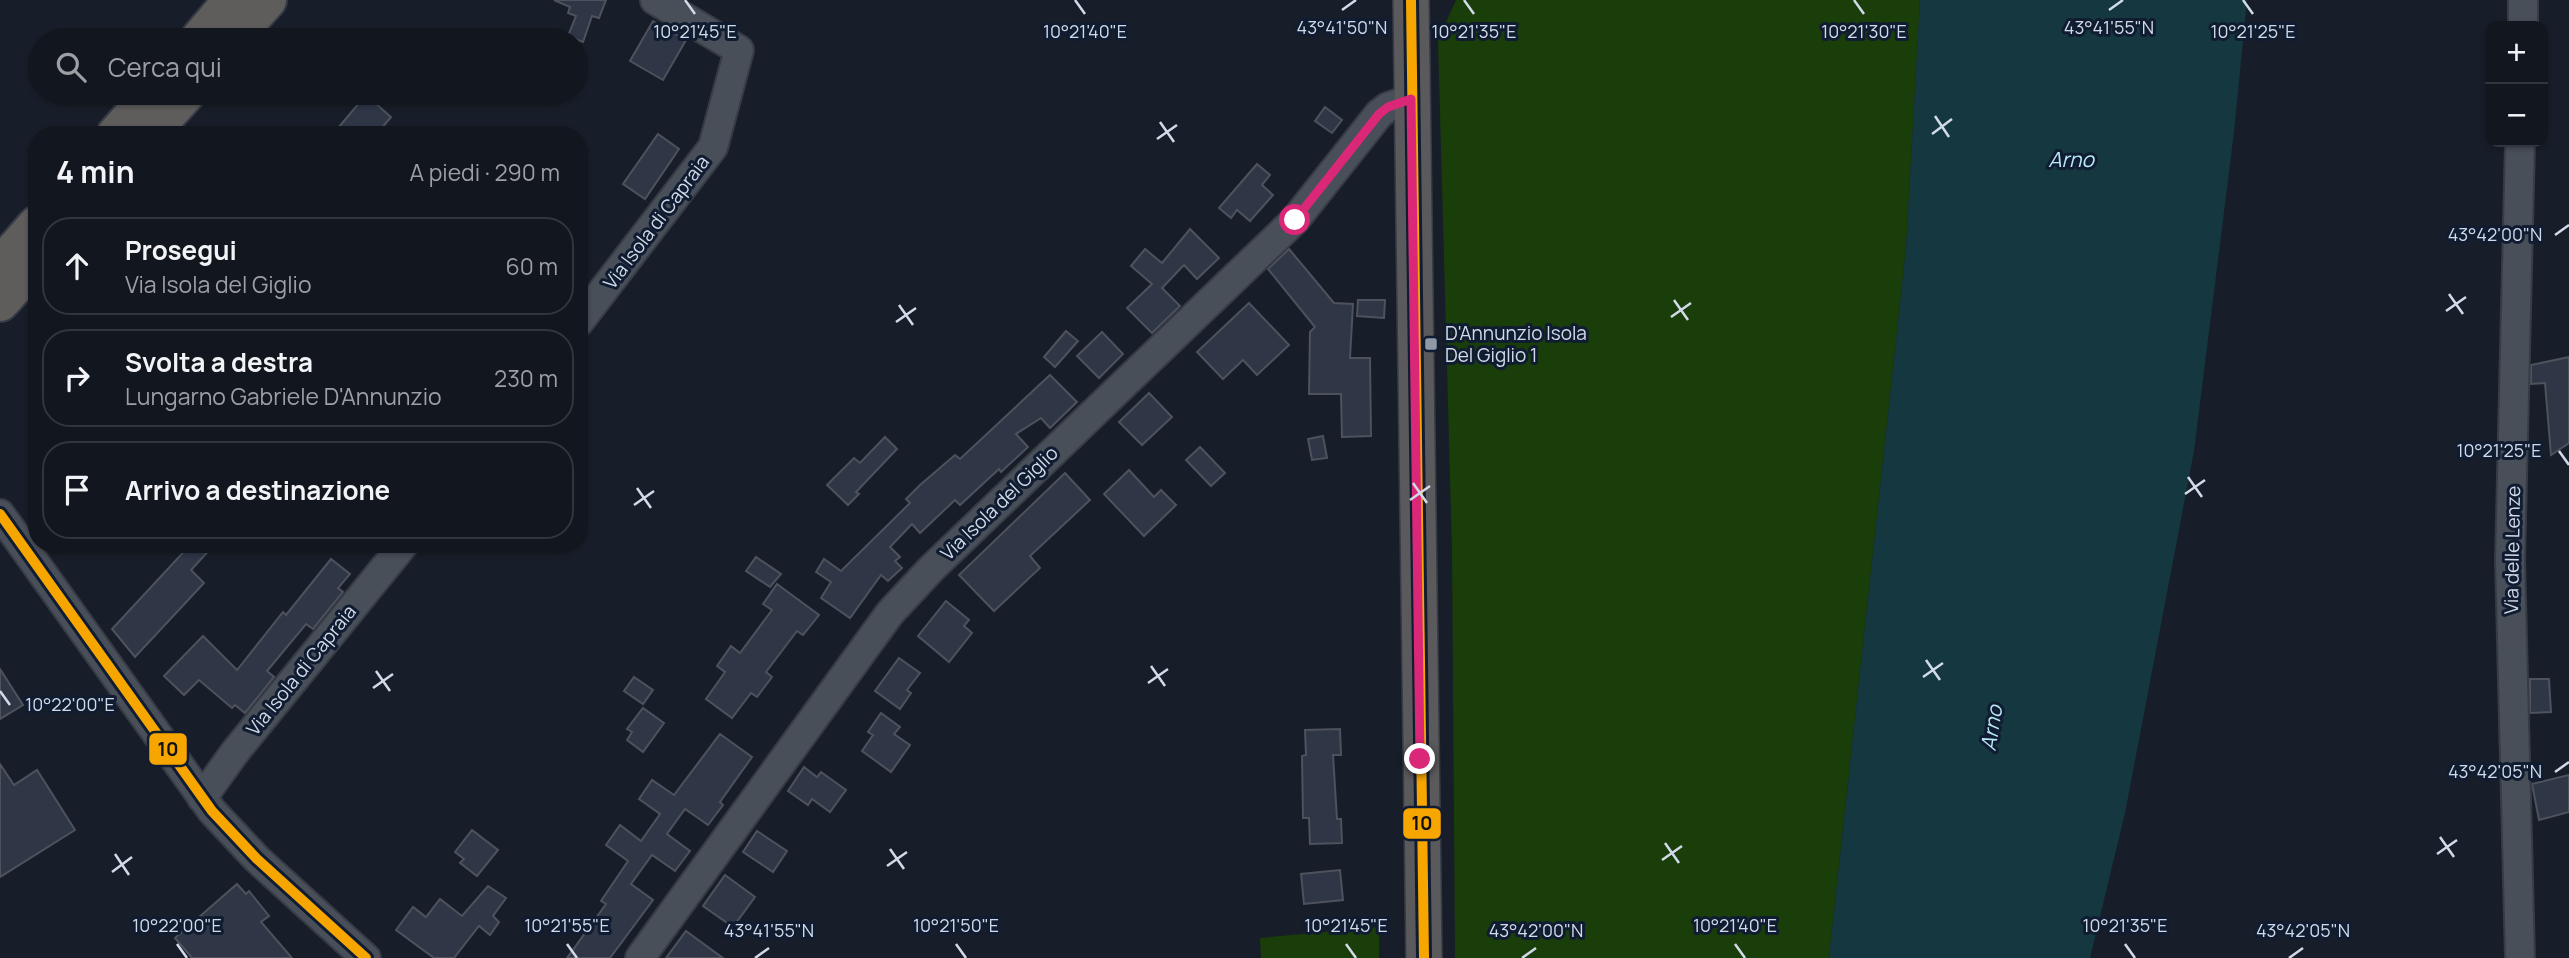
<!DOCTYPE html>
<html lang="it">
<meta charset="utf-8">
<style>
:root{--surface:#12161f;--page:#1f232c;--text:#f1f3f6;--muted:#9c9fa4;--line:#31353d}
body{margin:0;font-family:Manrope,sans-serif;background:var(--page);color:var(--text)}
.controls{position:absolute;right:21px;top:21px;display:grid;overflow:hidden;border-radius:14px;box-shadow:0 2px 5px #0004}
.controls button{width:63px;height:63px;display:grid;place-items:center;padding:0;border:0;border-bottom:2px solid var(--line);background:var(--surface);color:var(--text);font:35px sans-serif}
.stop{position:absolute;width:21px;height:21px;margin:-16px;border:5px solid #db2777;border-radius:50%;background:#fff}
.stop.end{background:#db2777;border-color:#fff;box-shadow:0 2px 7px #0008}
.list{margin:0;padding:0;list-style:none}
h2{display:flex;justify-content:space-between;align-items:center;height:91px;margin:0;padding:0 28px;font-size:30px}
h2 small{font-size:23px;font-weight:400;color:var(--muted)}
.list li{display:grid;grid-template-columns:46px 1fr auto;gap:21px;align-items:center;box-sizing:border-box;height:98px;margin:0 14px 14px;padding:0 14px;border:2px solid var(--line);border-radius:28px}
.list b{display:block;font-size:26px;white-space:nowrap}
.list p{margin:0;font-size:23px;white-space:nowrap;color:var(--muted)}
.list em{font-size:23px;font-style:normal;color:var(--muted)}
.icon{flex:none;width:38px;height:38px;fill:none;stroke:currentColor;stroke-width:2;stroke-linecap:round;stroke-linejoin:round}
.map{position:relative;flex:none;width:2569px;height:958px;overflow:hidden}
.search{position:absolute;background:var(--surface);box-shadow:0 2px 5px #0004;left:28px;top:28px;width:560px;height:77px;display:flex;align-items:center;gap:18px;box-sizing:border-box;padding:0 24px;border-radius:38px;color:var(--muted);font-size:26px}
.panel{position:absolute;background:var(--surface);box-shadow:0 2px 5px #0004;left:28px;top:126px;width:560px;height:427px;border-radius:28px}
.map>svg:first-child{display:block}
</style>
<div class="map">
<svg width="2569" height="958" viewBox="0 0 2569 958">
<rect width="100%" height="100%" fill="#181e29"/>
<g fill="#193e09">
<polygon points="1456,0 1920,0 1906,249 1829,958 1455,958 1452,549 1438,40"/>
<polygon points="1379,927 1379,958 1261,958 1260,938"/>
</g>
<polygon fill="#15373f" points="1920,0 2247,0 2234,132 2194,451 2125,813 2090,958 1829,958 1906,249"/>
<g fill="#2f3747" stroke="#4d525c" stroke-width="2">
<polygon points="554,0 606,0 599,18 592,16 583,42 568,36 576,16 568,13 570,7"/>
<polygon points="653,21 686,40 663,80 630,61"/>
<polygon points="366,95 391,117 376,135 332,135"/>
<polygon points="1325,107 1342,120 1332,133 1315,121"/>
<polygon points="658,134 679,149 645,199 623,184"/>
<polygon points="1257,164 1270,175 1262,185 1273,195 1250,221 1237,210 1231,218 1219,208"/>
<polygon points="1190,229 1219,258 1197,279 1184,265 1162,288 1180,306 1152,333 1127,308 1152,284 1131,266 1145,249 1162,263"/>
<polygon points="1289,249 1334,303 1353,304 1350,358 1370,358 1371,436 1342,437 1341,394 1309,394 1310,332 1315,327 1268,269"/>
<polygon points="1358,300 1385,300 1384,318 1357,316"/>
<polygon points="1249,303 1289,345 1257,375 1243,360 1223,379 1197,352"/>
<polygon points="1066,331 1078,341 1055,367 1044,357"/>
<polygon points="1102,332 1123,354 1099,378 1077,356"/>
<polygon points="2569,357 2569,443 2551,455 2545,383 2531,384 2531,365"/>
<polygon points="1050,375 1077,402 1050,428 1041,418 1016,434 1028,447 1001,472 999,469 960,505 955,500 920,533 912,524 890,547 900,557 895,561 902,568 888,581 881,575 850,618 821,598 831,582 816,572 824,559 841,571 910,503 906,499 920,485 955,455 960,459"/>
<polygon points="1149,393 1172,417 1142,445 1119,422"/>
<polygon points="1323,436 1327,458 1312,460 1308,439"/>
<polygon points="885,437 897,449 856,492 859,494 848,505 827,485 854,458 860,463"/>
<polygon points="1200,447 1225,473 1211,486 1186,460"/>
<polygon points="1129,470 1154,497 1161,490 1176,505 1144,536 1104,494"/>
<polygon points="1065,473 1090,500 1030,556 1040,568 994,611 959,575"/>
<polygon points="191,544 215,544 191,570 204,583 135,657 112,629"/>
<polygon points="756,557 781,574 770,587 746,571"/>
<polygon points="331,559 350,574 338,588 343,592 313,629 306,624 267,671 274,677 245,713 235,705 232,708 199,680 184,695 164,676 203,636 237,670 283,612 286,615"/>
<polygon points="777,584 819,615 803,635 797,631 766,672 772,677 757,697 751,693 732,718 706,699 725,672 717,666 731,646 740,653 772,610 763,604"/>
<polygon points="946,601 969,620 964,626 972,633 949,662 918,636"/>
<polygon points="899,658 920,673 907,690 911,693 900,709 875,691"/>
<polygon points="0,669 23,705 0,719"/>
<polygon points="634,677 653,690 643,704 624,691"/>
<polygon points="2530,679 2549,679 2551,712 2530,713"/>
<polygon points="643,708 664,723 643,752 627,740 632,732 627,729"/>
<polygon points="881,713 900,727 894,734 910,745 891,772 862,751 873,735 868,732"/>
<polygon points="1340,729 1341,755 1333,755 1337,819 1341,819 1342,843 1310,844 1309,818 1303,818 1302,756 1306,755 1305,730"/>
<polygon points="720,734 752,757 720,802 723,805 708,825 685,809 667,834 690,851 675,871 652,855 631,884 653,900 610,958 567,958 606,904 601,901 628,861 606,845 620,825 641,841 660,814 639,799 652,780 674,795"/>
<polygon points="0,764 14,785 37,770 75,830 0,877"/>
<polygon points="804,767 817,777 821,772 846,790 830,812 812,799 808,805 788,791"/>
<polygon points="2569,775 2569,812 2539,820 2532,784"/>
<polygon points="472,830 498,850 477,876 460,863 464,859 455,852"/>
<polygon points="757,831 787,851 773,872 743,852"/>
<polygon points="1340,870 1343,900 1304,904 1301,874"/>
<polygon points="725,875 755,897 733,927 703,906"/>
<polygon points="237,884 246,894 249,891 269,916 261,922 292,958 192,958 175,938"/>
<polygon points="488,886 506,898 493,916 499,922 490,935 479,926 454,958 434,958 396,930 413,907 426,917 440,899 462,916"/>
<polygon points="686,931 723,958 666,958"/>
</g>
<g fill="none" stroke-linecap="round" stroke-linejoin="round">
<g stroke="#363b45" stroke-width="32">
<g id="minor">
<polyline points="2523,26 2523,0"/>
<polyline points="2520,142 2510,560 2520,958"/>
<polyline points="579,322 713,147 739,50 655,0"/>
<polyline points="0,514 212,811 257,859 366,958"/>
<polyline points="202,798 235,752 404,544"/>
<polyline points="640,958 890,613 931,569 1295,220 1379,114 1388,107 1411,99"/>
</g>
</g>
<g stroke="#363b45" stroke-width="38">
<polyline id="major" points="1411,0 1424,958"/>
</g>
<g stroke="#363b45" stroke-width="42">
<g id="highway">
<polyline points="199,40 233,0"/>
<polyline points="231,40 267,0"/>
<polyline points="116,135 153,93"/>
<polyline points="148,135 186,93"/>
<polyline points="0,267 37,225"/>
<polyline points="0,302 37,261"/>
</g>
</g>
<use href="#minor" stroke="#494f59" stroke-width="28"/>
<use href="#major" stroke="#5a5a5c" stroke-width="35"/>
<use href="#highway" stroke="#5f5c5c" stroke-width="38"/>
<g stroke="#101c31" stroke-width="16">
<g id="bus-1">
<polyline points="1411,0 1424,958"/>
<polyline points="0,514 212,811 257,859 366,958"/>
</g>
</g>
<use href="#bus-1" stroke="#f7a600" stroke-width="10"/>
</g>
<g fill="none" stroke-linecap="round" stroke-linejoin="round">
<polyline stroke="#db2777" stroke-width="9" points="1295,220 1379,114 1388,107 1411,99 1420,759"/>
</g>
<path fill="none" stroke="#d1dae8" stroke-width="2.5" d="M685,0L695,14M1075,0L1085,14M1464,0L1474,14M1854,0L1864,14M2243,0L2253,14M1342,10L1356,0M2109,10L2123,0M1935,116L1949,137M1160,122L1174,142M1932,134L1952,119M1157,139L1177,125M2555,235L2569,225M2449,294L2463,314M1674,300L1688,320M899,305L913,325M2446,311L2466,297M1671,317L1691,303M896,322L916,308M2559,451L2569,465M2188,477L2202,497M1413,483L1427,503M637,488L651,508M2185,494L2205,480M1410,500L1430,486M634,505L654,491M1926,660L1940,680M1151,666L1165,686M376,671L390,691M1923,677L1943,663M1148,683L1168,669M373,688L393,674M0,691L10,705M2555,772L2569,762M2440,837L2454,857M1665,843L1679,863M890,849L904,869M115,854L129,875M2437,854L2457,840M1662,860L1682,846M887,866L907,852M112,872L132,857M177,944L187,958M567,944L577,958M956,944L966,958M1346,944L1356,958M1735,944L1745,958M2125,944L2135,958M755,958L769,948M1522,958L1536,948M2289,958L2303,948"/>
<rect fill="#9098a5" stroke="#101c31" stroke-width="2.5" x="1424" y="337" width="14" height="14" rx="3.5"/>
<g text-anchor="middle" stroke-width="6" stroke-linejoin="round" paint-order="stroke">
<g font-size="19" fill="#d1dae8" stroke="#101c31">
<text transform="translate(656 222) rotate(-53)" y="7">Via Isola di Capraia</text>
<text transform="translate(999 503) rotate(-44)" y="7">Via Isola del Giglio</text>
<text transform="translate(2512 550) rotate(-89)" y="7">Via delle Lenze</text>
<text transform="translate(301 670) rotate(-51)" y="7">Via Isola di Capraia</text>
</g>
<g font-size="19" fill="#d1dae8" stroke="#101c31" text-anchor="start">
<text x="1445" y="340">D'Annunzio Isola<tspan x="1445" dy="22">Del Giglio 1</tspan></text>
</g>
<g font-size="21" font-style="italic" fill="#b6e8f5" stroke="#101c31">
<text x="2071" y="167">Arno</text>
<text transform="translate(1992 728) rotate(-81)" y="7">Arno</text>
</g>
</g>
<g font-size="18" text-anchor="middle" fill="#d1dae8" stroke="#101c31" stroke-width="6" stroke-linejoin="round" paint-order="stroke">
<text x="1342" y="34">43°41'50"N</text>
<text x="2109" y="34">43°41'55"N</text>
<text x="695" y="38">10°21'45"E</text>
<text x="1085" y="38">10°21'40"E</text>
<text x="1474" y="38">10°21'35"E</text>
<text x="1864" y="38">10°21'30"E</text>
<text x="2253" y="38">10°21'25"E</text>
<text x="2495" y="241">43°42'00"N</text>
<text x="2499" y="457">10°21'25"E</text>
<text x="70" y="711">10°22'00"E</text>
<text x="2495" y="778">43°42'05"N</text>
<text x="177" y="932">10°22'00"E</text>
<text x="567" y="932">10°21'55"E</text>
<text x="956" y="932">10°21'50"E</text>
<text x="1346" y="932">10°21'45"E</text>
<text x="1735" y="932">10°21'40"E</text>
<text x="2125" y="932">10°21'35"E</text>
<text x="769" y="937">43°41'55"N</text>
<text x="1536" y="937">43°42'00"N</text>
<text x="2303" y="937">43°42'05"N</text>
</g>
<g stroke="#101c31" stroke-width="2.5">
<rect x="148" y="732" width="40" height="34" rx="7" fill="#f7a600"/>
<rect x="1402" y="807" width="40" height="33" rx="7" fill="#f7a600"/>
</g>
<g font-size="19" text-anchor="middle" font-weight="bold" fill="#111">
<text x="168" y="756">10</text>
<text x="1422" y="830">10</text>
</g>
</svg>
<div class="controls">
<button>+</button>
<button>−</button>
</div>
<div class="stop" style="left:1295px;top:220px"></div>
<div class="stop end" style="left:1420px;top:759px"></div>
<div class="search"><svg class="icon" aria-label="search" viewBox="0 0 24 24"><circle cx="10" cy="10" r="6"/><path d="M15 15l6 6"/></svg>Cerca qui</div>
<section class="panel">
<h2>4 min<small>A piedi · 290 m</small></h2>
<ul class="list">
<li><svg class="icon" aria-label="ahead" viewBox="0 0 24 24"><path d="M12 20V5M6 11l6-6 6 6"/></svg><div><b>Prosegui</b><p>Via Isola del Giglio</p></div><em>60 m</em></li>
<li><svg class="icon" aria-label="right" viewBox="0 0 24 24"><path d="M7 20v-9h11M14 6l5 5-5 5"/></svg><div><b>Svolta a destra</b><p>Lungarno Gabriele D'Annunzio</p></div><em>230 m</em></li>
<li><svg class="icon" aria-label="arrive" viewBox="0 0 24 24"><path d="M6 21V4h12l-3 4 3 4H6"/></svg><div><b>Arrivo a destinazione</b></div></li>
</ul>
</section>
</div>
